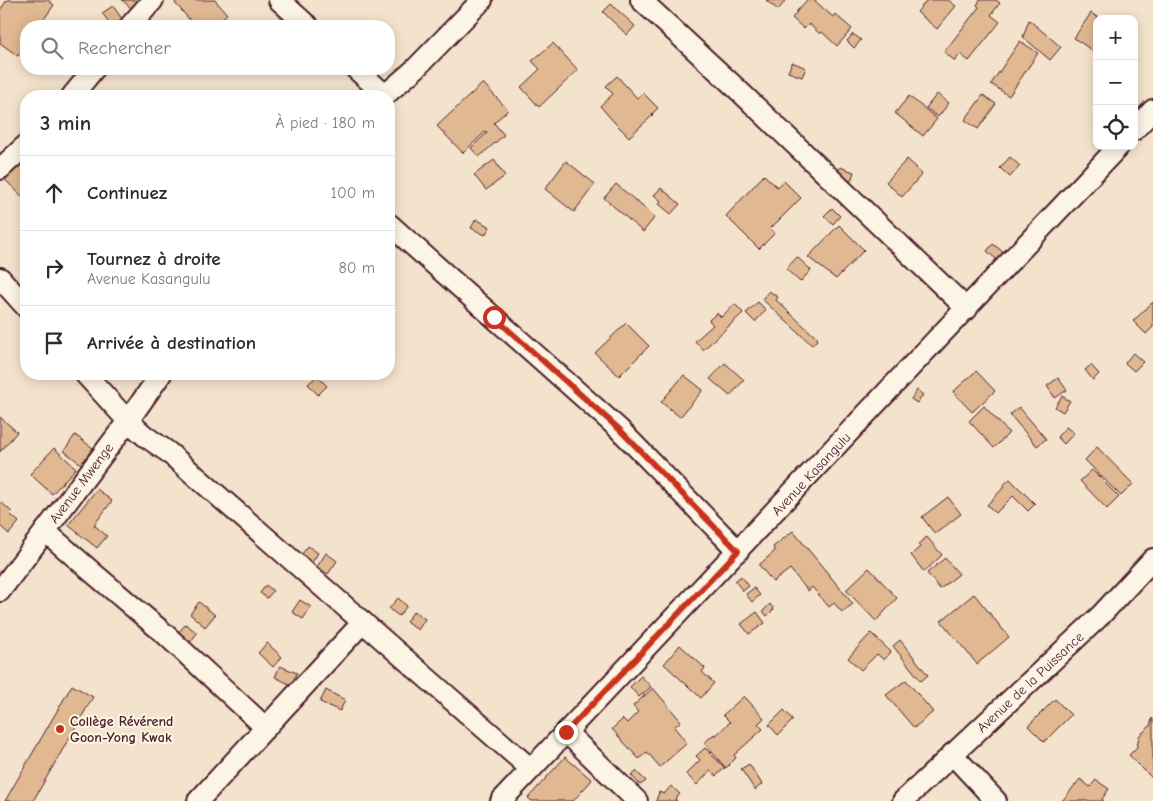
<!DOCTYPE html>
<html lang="fr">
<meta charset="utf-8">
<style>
:root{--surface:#fff;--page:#f7f7f7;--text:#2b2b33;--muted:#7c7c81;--line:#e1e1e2}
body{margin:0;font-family:"Comic Neue",sans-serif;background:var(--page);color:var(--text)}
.controls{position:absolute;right:15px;top:15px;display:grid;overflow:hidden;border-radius:10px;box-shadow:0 2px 12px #0003}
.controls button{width:45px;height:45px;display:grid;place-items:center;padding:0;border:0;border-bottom:1px solid var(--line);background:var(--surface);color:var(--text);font:25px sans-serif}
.stop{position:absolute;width:15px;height:15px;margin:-11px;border:4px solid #c8321e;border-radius:50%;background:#fff}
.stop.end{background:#c8321e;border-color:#fff;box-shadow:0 1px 5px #0008}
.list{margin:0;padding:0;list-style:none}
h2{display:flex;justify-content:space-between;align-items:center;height:65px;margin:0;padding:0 20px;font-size:21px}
h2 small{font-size:16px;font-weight:400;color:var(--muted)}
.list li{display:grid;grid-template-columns:32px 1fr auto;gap:15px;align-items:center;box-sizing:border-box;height:75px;padding:0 20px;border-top:1px solid var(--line)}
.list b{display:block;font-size:19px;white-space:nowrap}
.list p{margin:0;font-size:16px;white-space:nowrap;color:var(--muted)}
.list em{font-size:16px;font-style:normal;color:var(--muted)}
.icon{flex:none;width:28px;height:28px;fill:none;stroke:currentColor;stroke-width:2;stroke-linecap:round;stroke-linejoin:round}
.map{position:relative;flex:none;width:1153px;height:801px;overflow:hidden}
.search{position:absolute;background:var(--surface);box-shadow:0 2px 12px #0003;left:20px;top:20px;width:375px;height:55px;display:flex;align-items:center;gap:12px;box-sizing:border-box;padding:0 18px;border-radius:20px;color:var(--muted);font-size:19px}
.panel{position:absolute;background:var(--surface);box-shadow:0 2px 12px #0003;left:20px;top:90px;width:375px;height:290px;border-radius:20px}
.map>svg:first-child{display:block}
</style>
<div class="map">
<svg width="1153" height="801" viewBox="0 0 1153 801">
<rect width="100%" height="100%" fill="#f4e3cc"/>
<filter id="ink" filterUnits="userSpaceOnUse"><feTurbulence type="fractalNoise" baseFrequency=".02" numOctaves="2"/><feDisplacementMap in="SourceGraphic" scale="10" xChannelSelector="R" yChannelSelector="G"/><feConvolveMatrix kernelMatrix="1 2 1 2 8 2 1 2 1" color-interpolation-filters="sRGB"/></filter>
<g filter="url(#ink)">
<g fill="#e0b891" stroke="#4a1f2b">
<polygon points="7,0 48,0 54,5 39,26 26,26 26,44 18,56 0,43 0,10"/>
<polygon points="122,0 138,0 131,8"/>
<polygon points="178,0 215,0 227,14 213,26 195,26 175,3"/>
<polygon points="766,0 786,0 778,10"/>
<polygon points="807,0 814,0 833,17 835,14 852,29 837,46 822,32 820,34 809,24 804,29 792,18 797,12 796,12"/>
<polygon points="927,0 948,0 956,6 937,29 917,12"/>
<polygon points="980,0 996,0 1000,3 991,15 1000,22 969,61 960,54 955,61 944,52 979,7 977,5"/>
<polygon points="611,4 635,26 627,35 603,12"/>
<polygon points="113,6 122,19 112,26 102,13"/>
<polygon points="1091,13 1100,19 1097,19 1097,45 1093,51 1074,38"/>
<polygon points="1029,20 1061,47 1050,60 1023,37"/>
<polygon points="853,34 861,40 854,48 847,41"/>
<polygon points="1020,41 1038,53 1009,96 991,84"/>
<polygon points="553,43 578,70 539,107 521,87 540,69 532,61"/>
<polygon points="792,62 806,68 802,77 788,72"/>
<polygon points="617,76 637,98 643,93 658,108 652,114 653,115 629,137 614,122 600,106 613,94 606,86"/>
<polygon points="483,83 508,110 494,123 504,135 479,157 471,148 487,133 486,131 463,153 437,126"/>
<polygon points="937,94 949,103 938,117 926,108"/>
<polygon points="983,95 996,104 978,129 965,120"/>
<polygon points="909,96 937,119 923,136 895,113"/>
<polygon points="26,150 26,200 1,176"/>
<polygon points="1010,157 1020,166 1010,177 1000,168"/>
<polygon points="907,159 917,168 916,169 922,174 902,197 886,182"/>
<polygon points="494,160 505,176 486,190 474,175"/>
<polygon points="566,161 595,184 574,212 545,189"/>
<polygon points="840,167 854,172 851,181 837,176"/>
<polygon points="764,175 777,187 784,181 801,198 770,229 775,233 759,249 726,216"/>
<polygon points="616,184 655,217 643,232 604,198"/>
<polygon points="661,188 680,204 671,214 659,204 661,201 654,195"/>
<polygon points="832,208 840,216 833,224 824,216"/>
<polygon points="476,219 490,227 485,235 471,228"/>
<polygon points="839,225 864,250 836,279 808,257"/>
<polygon points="993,244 1003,252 997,260 987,251"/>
<polygon points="797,257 811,270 800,282 786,269"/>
<polygon points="769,291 778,297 776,300 818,339 812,345 762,299"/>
<polygon points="758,302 766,310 755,322 746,313"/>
<polygon points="1153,302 1153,327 1146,334 1133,321"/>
<polygon points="735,304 743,313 703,350 695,341 713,325 709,320 717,313 721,317"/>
<polygon points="626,323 649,346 619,376 595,353"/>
<polygon points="1133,353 1143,362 1134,371 1125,363"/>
<polygon points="725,363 744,380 730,396 710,379"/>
<polygon points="1091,365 1099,374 1093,380 1085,370"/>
<polygon points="976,371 995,391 972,412 953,392"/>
<polygon points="684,375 703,390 680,417 661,402"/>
<polygon points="317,376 327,386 318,395 308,384"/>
<polygon points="1058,378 1067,390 1055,398 1047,386"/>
<polygon points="917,390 923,395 917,403 911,399"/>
<polygon points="1062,396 1070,401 1063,412 1055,407"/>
<polygon points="984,406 1009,433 994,448 969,421"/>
<polygon points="1019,407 1046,439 1037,446 1010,415"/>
<polygon points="0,417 17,432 0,452"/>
<polygon points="1066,427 1074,433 1064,444 1057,437"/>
<polygon points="75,435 93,448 81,464 64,451"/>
<polygon points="1097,447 1133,484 1121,496 1085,460"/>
<polygon points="54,448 76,468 52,494 30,474"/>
<polygon points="1092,470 1119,497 1107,509 1080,481"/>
<polygon points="1010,479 1035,504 1028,511 1013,496 996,513 987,505 1004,487 1002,486"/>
<polygon points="97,489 112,501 94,525 107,536 97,548 68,525"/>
<polygon points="948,497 961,514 935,534 922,517"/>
<polygon points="1,502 12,512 10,514 19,522 9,534 0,526 0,503"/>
<polygon points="793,531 853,604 842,612 834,603 829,607 812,587 808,591 790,569 773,582 759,565 775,551 773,547"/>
<polygon points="927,537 942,555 924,572 911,555 920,547 918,544"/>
<polygon points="308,546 318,553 311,564 300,557"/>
<polygon points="326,553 337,561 328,574 317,567"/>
<polygon points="945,558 959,574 940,589 927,573"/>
<polygon points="869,568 897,598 876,621 846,590"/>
<polygon points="741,576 749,586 743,591 735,581"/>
<polygon points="266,585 273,591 267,598 260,593"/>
<polygon points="754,588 760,595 752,602 746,594"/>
<polygon points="974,594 1009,637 977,664 941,621"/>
<polygon points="398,598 407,606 399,616 389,609"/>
<polygon points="300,600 311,607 303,619 292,612"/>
<polygon points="199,602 215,615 205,627 190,614"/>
<polygon points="770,604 774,609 767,616 763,611"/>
<polygon points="414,611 425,619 418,630 406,622"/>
<polygon points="757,612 765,623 749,634 741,624"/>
<polygon points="186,624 197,633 189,644 177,634"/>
<polygon points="871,633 891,652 884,660 877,654 861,670 848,658"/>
<polygon points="900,640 928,675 921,681 893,646"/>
<polygon points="267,643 282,657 273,667 258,653"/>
<polygon points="680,645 705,668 702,672 714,683 701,698 664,664"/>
<polygon points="280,666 297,673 291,685 275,677"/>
<polygon points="641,676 651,687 639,697 630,687"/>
<polygon points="906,680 933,712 914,728 886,695"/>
<polygon points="72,685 93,697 33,801 5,801"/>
<polygon points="653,688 681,721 674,727 687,743 660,767 647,752 639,759 612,729 623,719 627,723 638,712 633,706"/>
<polygon points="326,690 345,700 340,711 320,702"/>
<polygon points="744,696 764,718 758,724 763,729 734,755 736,758 726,768 704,743 714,734 715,736 730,722 723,715"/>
<polygon points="1055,699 1071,715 1044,742 1028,726"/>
<polygon points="784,710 793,720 778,735 769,725"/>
<polygon points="1152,718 1153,719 1153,779 1129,755 1137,747 1139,736 1150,726"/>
<polygon points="705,748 725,768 716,776 710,771 697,785 686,774 700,760 696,756"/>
<polygon points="565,757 592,780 573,801 532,801 528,798"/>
<polygon points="749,764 762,784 755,790 741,769"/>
<polygon points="636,771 646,781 640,785 631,775"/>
<polygon points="1080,779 1090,787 1096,780 1109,789 1102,799 1104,801 1062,801"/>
<polygon points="671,786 680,794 675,799 677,801 656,801 659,792 664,794"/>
</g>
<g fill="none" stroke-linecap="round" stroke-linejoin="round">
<g stroke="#4a1f2b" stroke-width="24">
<g id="minor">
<polyline points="279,0 308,26"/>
<polyline points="641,0 735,87 967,309"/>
<polyline points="130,26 153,0"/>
<polyline points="356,69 385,95"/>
<polyline points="72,96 94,69"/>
<polyline points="384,96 415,69 482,0"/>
<polyline points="1134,130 1153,110"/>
<polyline points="0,169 26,145"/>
<polyline points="389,224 619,429 738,551"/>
<polyline points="0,278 26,307"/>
<polyline points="85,374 128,421 145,436 168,452 531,769"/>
<polyline points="45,531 92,572 166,635 266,728"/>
<polyline points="0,591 128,421 161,374"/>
<polyline points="566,732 637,801"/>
<polyline points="952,754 996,801"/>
<polyline points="198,801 363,622"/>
<polyline points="501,801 1119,146"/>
<polyline points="903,801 1101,615 1153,559"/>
</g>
</g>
<use href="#minor" stroke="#fcf5e5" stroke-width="20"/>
</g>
</g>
<g fill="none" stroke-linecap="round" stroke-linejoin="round" filter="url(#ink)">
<polyline stroke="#c8321e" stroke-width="6" points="494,317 619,429 738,551 566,732"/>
</g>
<circle fill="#c8321e" stroke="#fcf5e5" stroke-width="2" cx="60" cy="729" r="5"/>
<g text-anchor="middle" stroke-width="4" stroke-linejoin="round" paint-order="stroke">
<g font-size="14" fill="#4a1f2b" stroke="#fcf5e5">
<text transform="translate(811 474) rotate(-47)" y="5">Avenue Kasangulu</text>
<text transform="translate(81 483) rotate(-53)" y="5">Avenue Mwenge</text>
<text transform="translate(1030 682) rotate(-43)" y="5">Avenue de la Puissance</text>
</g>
<g font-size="14" font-weight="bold" fill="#4a1f2b" stroke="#fcf5e5" text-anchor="start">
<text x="70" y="726">Collège Révérend<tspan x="70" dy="16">Goon-Yong Kwak</tspan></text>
</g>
</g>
</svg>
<div class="controls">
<button>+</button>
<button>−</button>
<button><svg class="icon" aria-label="locate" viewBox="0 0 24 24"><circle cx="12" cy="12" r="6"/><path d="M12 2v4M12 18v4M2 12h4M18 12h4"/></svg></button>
</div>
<div class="stop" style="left:494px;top:317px"></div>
<div class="stop end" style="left:566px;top:732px"></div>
<div class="search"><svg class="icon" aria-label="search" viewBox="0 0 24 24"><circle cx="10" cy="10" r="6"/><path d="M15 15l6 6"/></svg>Rechercher</div>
<section class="panel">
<h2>3 min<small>À pied · 180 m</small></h2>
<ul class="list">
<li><svg class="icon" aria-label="ahead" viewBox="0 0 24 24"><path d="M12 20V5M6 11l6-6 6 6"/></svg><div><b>Continuez</b></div><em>100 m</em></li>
<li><svg class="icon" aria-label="right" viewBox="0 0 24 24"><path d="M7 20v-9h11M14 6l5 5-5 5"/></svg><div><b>Tournez à droite</b><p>Avenue Kasangulu</p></div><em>80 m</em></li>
<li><svg class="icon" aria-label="arrive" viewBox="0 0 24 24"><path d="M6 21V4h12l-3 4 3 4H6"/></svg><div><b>Arrivée à destination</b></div></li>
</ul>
</section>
</div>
